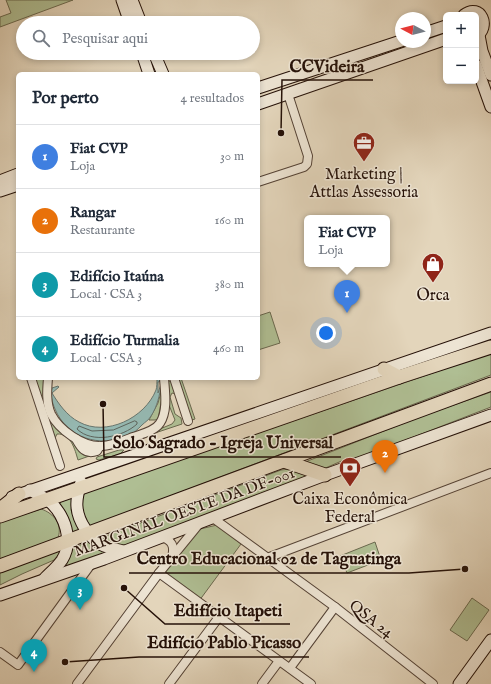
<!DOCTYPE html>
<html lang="pt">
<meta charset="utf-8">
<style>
:root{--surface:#fff;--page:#f6f6f7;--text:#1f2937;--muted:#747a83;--line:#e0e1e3;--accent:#db2777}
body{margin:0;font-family:"IM FELL English",serif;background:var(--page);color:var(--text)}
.controls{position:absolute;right:12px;top:12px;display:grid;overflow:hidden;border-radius:6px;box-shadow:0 2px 6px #0003}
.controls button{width:36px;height:36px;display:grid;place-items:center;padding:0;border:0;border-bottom:1px solid var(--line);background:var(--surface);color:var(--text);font:20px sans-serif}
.compass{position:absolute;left:395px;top:12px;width:36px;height:36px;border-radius:50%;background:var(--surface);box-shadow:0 2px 6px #0003;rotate:277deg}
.you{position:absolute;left:326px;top:333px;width:14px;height:14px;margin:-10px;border:3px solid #fff;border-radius:50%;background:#1a73e8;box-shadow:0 0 0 6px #1a73e833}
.badge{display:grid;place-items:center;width:26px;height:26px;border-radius:50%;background:var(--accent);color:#fff;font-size:13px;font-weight:700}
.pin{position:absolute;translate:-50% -33px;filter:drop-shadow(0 1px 2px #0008)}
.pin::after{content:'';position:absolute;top:21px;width:14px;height:12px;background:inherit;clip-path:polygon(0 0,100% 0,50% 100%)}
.popup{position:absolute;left:304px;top:215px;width:86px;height:52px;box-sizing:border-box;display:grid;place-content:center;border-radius:6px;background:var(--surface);filter:drop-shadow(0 1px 3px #0005);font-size:13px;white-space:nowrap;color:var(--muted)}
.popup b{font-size:15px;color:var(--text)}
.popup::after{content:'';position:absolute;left:50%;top:100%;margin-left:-8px;border:8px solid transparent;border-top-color:var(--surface)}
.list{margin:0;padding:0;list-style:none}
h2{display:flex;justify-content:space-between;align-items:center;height:52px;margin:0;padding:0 16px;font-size:17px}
h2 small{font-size:13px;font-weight:400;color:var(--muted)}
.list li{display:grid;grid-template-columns:26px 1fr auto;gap:12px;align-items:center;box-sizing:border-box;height:64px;padding:0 16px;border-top:1px solid var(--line)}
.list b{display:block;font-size:15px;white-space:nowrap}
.list p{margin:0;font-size:13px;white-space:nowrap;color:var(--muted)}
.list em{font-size:13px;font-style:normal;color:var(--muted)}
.icon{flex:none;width:22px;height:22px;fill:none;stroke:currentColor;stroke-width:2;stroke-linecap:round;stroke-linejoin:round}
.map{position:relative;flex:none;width:491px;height:684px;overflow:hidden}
.search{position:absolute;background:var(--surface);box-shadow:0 2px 6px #0003;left:16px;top:16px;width:244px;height:44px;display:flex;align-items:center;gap:10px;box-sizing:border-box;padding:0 14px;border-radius:22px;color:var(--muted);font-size:15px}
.panel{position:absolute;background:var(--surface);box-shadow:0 2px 6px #0003;left:16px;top:72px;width:244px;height:308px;border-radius:6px}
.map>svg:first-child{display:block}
</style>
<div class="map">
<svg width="491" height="684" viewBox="0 0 491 684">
<rect width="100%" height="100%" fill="#e3d5bb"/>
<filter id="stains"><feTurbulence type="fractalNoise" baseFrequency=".005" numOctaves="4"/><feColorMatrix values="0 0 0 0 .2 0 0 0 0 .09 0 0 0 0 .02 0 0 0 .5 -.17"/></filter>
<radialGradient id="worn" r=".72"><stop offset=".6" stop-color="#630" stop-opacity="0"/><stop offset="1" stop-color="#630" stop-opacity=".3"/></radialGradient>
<g fill="#afbe93" stroke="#6a684e">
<polygon points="6,0 73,0 0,27 0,17 11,13"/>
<polygon points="270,312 280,343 258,350 258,316"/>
<polygon points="491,353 491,375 88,527 80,502 83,493"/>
<polygon points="34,378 47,378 47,412"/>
<polygon points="177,378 181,378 195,419 192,420"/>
<polygon points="171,380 176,394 172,393 170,397 175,414 181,418 182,424 155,433 155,431 172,424 175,420 167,400 166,384"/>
<polygon points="161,392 163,392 158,419 155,420 149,420 158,403"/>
<polygon points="491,392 491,407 362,457 346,459 321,470 300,464 422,416"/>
<path d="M52,421L95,454L78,460C75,450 71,433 57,434L55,438L50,423Z"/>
<polygon points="183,442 184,445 87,481 85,475"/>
<polygon points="119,450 124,450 120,454 99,460 96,459 97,457"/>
<polygon points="290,469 313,476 120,549 98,539 281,470"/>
<polygon points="73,497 71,510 79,531 73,534 58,503"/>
<path d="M41,509C54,513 64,526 57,540L0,562V522Z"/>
<polygon points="217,525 241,544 199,601 162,574 196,530"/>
<polygon points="90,541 107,553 63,570 73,548"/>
<polygon points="375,542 381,560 347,573 340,556"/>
<polygon points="63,549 54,560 22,574 0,585 0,573"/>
<polygon points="472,598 489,610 467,641 450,630"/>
</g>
<path fill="#95b8b1" stroke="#68756d" d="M157,378H161V381L158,382V393L161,384C160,395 157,407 151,416C149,420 145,422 142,425C138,429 133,434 128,436C100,448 67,438 55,409C52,402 50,395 52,388L58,386L59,387L52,393C58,403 67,416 79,422C106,437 145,418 156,390C157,387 157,382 157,378Z"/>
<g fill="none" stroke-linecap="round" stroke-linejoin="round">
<path stroke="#5d645c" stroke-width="1" d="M135,421L137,422V424C123,437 92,444 77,429L79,426L92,431L113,430Z"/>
<g stroke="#544235" stroke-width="10">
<g id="minor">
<polyline points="258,182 304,167 307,164 308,156 288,94"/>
<polyline points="31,378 60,466"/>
<path d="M48,378C47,390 46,403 51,414C59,430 83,447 101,446C112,446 123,441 133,437C142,434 155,431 160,423C168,411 165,392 164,378"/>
<polyline points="174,378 188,421"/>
<path d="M76,439C81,448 85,455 97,451L100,446"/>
<polyline points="213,518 335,607 433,684"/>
<path d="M161,537C172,540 175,546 172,557"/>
<polyline points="267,558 491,473"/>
<polyline points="159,573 311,684"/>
<polyline points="0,652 18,665 92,563"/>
<polyline points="290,668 335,607"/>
<polyline points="77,684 159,573 199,524"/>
<polyline points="169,684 219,617"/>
<polyline points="262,684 279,661"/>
</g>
</g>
<g stroke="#251108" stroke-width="13">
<g id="secondary">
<polyline points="122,0 130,23"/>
<polyline points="132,0 141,23"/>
<path d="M464,15C481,2 491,28 476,36"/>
<polyline points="425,33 446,26"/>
<polyline points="479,35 482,51 491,75"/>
<polyline points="142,53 149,74"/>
<polyline points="154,53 163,74"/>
<polyline points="476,65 491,107"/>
<polyline points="258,88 401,41"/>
<polyline points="258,104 446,39"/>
<polyline points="0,181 18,174"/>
<polyline points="0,191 18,185"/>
<path d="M81,482C79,489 76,499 77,507C78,521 89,538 102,545C108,548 116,549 123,551"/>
<path d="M30,490C36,494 44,497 49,501C65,515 74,541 62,560C58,566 51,572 45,578"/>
<polyline points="12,497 491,333"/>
<polyline points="0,595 104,559 325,475 491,415"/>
<polyline points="459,684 491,640"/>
</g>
</g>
<g stroke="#251108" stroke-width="15">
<g id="trunk">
<polyline points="384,369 399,377"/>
<polyline points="284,461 325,475"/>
<polyline points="0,509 19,494"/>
<polyline points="0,516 399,377 491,347"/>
<polyline points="0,566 491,384"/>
</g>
</g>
<use href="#minor" stroke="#ede4d3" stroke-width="8"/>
<use href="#secondary" stroke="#ede4d3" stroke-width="11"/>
<use href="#trunk" stroke="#e3d5bb" stroke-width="13"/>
</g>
<defs>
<g id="office-pin" transform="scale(1.15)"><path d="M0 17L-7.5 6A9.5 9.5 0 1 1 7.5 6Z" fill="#8f2418" stroke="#ede4d3"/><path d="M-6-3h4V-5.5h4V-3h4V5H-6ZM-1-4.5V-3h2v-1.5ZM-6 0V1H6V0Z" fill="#fff"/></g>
<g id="shop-pin" transform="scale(1.15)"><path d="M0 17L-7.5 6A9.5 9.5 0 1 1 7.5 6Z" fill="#8f2418" stroke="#ede4d3"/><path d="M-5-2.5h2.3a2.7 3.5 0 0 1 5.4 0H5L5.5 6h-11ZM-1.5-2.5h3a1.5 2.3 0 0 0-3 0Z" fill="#fff"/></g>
<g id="bank-pin" transform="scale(1.15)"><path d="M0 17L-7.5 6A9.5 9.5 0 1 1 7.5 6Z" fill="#8f2418" stroke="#ede4d3"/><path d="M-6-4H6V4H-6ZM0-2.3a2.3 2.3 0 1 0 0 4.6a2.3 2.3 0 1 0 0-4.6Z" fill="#fff"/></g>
</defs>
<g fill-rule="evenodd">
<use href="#office-pin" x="364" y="143"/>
<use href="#shop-pin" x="433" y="264"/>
<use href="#bank-pin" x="350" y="468"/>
</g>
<g text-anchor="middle" stroke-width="3" stroke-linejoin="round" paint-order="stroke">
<g font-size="16" fill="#251108" stroke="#ede4d3">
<text x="364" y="179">Marketing |<tspan x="364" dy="18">Attlas Assessoria</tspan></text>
<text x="433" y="300">Orca</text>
<text x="350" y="504">Caixa Econômica<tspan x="350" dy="18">Federal</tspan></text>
</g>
<g font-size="16" fill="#251108" stroke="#ede4d3">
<text transform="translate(184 511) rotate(-20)" y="6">MARGINAL OESTE DA DF-001</text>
<text transform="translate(372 618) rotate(38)" y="6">QSA 24</text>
</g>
</g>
<path fill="none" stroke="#251108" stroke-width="1.5" d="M281 133L282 80H373M103 404L104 457H341M465 569L409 573H129M124 588L165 624H290M65 662L139 657H309"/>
<g fill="#251108" stroke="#ede4d3" stroke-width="1.5">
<circle cx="281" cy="133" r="4"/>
<circle cx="103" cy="404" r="4"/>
<circle cx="465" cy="569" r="4"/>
<circle cx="124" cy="588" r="4"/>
<circle cx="65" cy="662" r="4"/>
</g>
<g font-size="17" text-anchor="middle" font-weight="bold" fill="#251108" stroke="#ede4d3" stroke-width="3" stroke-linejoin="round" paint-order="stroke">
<text x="327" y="72">CCVideira</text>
<text x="223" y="448">Solo Sagrado - Igreja Universal</text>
<text x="269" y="564">Centro Educacional 02 de Taguatinga</text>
<text x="228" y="616">Edifício Itapeti</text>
<text x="224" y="648">Edifício Pablo Picasso</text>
</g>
<rect width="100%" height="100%" filter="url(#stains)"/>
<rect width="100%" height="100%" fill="url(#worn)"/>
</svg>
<div class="controls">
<button>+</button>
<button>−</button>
</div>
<svg class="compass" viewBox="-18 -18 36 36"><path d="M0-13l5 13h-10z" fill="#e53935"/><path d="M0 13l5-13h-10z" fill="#747a83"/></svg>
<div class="you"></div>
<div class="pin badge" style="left:347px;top:313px;background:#3f7fe0">1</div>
<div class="popup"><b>Fiat CVP</b>Loja</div>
<div class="pin badge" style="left:385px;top:473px;background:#e8710a">2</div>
<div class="pin badge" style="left:80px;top:610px;background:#0f9aa8">3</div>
<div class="pin badge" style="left:34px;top:672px;background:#0f9aa8">4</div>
<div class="search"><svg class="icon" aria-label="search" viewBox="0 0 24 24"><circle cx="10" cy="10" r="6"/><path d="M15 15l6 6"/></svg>Pesquisar aqui</div>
<section class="panel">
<h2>Por perto<small>4 resultados</small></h2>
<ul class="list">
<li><span class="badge" style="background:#3f7fe0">1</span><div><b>Fiat CVP</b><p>Loja</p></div><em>30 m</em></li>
<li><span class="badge" style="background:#e8710a">2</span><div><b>Rangar</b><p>Restaurante</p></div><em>160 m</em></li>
<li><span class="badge" style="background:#0f9aa8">3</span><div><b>Edifício Itaúna</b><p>Local · CSA 3</p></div><em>380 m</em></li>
<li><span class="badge" style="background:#0f9aa8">4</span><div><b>Edifício Turmalia</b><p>Local · CSA 3</p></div><em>460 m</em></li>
</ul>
</section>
</div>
